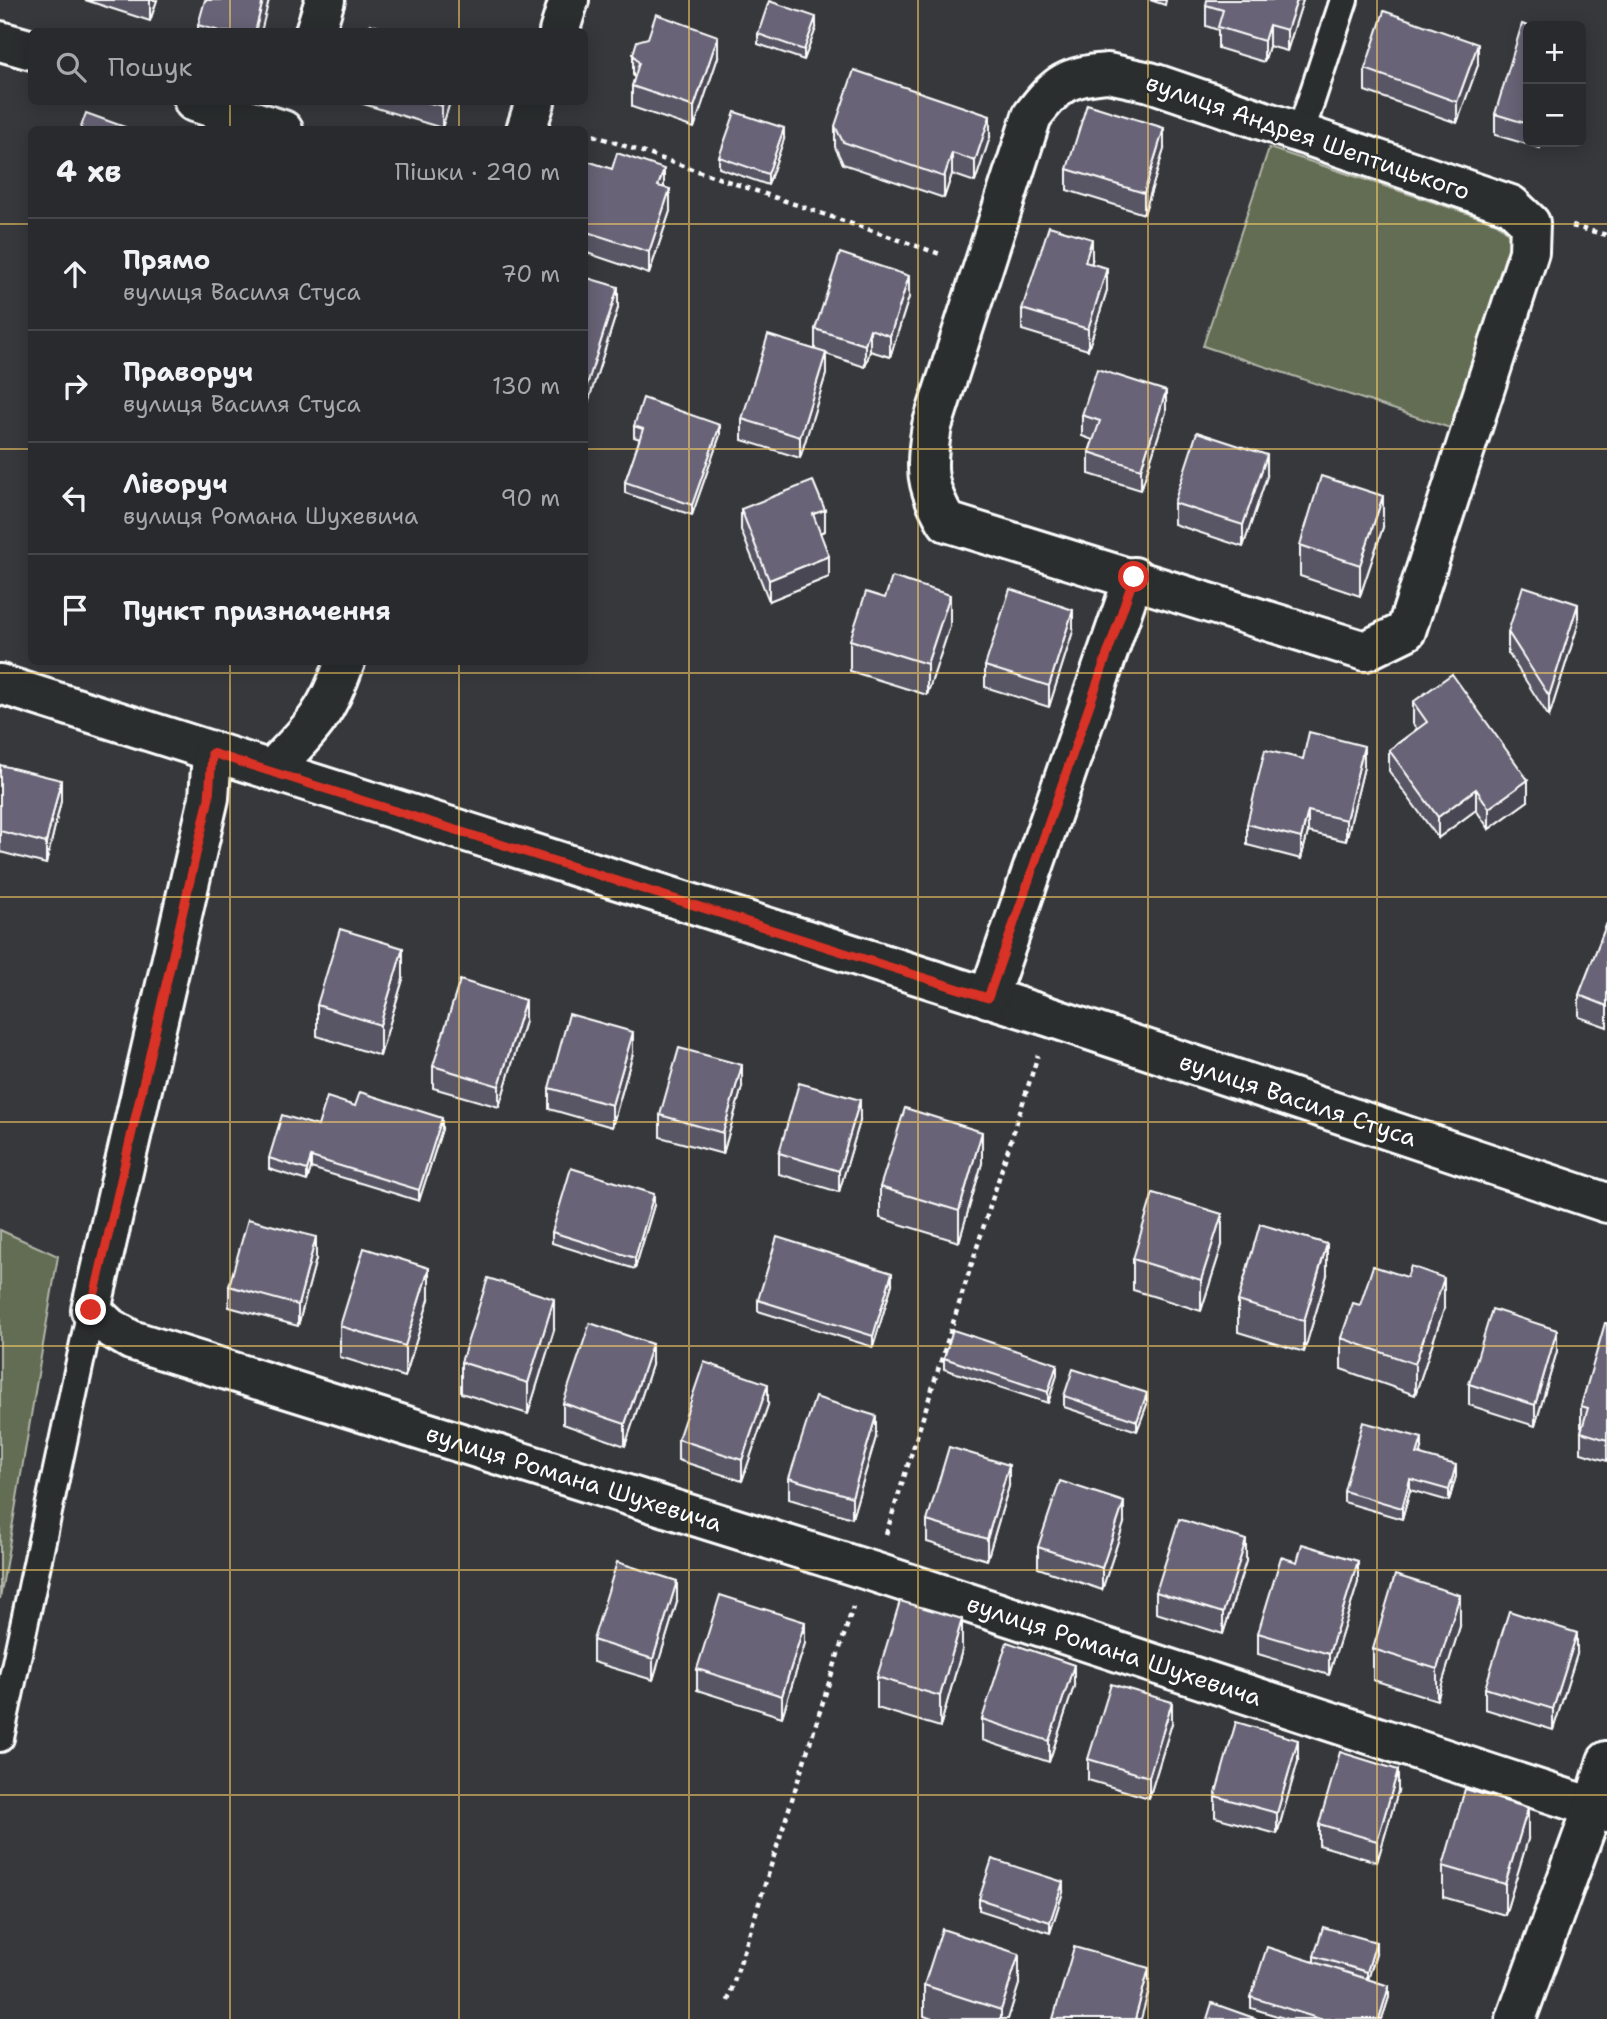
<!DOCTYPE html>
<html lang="uk">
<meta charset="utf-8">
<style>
:root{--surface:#282a2d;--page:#343639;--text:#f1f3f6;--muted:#a5a7aa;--line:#444649}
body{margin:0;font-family:"Shantell Sans",sans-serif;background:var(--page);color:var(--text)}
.controls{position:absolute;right:21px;top:21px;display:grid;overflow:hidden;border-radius:10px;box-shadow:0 4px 18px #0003}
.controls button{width:63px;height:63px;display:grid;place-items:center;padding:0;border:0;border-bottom:2px solid var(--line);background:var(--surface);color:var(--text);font:35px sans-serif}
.stop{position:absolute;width:21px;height:21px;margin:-16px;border:5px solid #d93025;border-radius:50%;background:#fff}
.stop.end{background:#d93025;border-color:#fff;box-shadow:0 2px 7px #0008}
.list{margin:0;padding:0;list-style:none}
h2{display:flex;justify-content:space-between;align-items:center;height:91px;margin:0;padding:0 28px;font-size:30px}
h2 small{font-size:23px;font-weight:400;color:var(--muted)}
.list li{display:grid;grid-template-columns:46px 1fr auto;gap:21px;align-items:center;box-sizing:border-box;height:112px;padding:0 28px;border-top:2px solid var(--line)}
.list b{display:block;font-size:26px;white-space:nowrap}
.list p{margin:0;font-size:23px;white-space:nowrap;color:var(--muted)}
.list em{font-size:23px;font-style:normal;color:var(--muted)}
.icon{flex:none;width:38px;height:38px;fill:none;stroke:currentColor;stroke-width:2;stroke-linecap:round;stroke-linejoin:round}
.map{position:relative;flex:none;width:1607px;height:2019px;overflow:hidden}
.search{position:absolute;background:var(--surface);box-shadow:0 4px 18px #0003;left:28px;top:28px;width:560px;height:77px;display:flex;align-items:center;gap:18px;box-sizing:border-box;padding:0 24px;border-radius:10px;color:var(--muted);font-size:26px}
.panel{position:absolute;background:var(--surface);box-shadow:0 4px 18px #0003;left:28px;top:126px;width:560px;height:539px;border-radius:10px}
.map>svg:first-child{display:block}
</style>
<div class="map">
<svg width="1607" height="2019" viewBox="0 0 1607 2019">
<rect width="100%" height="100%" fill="#36383c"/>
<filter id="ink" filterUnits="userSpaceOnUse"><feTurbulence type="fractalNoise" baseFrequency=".0143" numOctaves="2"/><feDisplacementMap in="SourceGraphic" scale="14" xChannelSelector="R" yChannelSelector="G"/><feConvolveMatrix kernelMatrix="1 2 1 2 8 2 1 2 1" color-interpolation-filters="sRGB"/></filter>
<g filter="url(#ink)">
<g fill="#646d53" stroke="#b2b6a9" stroke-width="2">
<polygon points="1269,148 1497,223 1509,234 1510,251 1450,428 1203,346"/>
<polygon points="0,1230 58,1256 0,1599"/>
</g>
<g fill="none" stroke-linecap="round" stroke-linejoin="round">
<g stroke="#fff" stroke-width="32">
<g id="lane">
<polyline points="1300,134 1344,0"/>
<polyline points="0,1738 91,1310"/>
</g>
</g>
<g stroke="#fff" stroke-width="44">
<g id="street">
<polyline points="315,32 325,0"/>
<polyline points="559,32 569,0"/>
<polyline points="0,41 32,50"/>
<path d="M1108,73L1150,82L1511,205L1530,223L1529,252L1406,631L1365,651L947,522C925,486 925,467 932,426L1032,116C1057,83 1067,76 1108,73Z"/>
<polyline points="194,102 283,130"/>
<polyline points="526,130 535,102"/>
<path id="s1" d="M0,684L1050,1017L1607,1203"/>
<path id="s2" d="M212,753L209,798L91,1310L109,1327L131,1340L874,1572L1607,1812"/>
<path d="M271,770C310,730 326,716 345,662"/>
<polyline points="988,998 1134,577"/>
<polyline points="1516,2019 1593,1808 1607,1761"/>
</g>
</g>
<g stroke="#fff" stroke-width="4.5" stroke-dasharray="5 5" stroke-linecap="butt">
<polyline points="584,132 943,255"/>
<polyline points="1572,226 1607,235"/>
<polyline points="886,1534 1038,1055"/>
<polyline points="728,2001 853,1607"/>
</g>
<use href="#lane" stroke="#2a2d2e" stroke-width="26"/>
<use href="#street" stroke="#2a2d2e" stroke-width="38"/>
</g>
<g fill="#595665" stroke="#fff" stroke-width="2">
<polygon points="85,0 157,0 150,21"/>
<polygon points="1150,0 1166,0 1165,5"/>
<polygon points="1303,0 1287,51 1269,46 1264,62 1218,48 1218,30 1206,26 1206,5"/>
<polygon points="198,25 261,32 198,32"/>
<polygon points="1528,26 1528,142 1542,142 1540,148 1495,135 1495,114"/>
<polygon points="816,28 804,60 758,44 758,34"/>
<polygon points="633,54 718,57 694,128 632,107 632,86 635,78 633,75"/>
<polygon points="1478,65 1457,123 1365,91 1365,69"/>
<polygon points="357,102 450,102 442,128"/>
<polygon points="835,126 990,137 975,182 952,174 944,198 843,164 835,147"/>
<polygon points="784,139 768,185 719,168 719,157"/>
<polygon points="1164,149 1144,214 1067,190 1067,169"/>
<polygon points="584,160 664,187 670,211 649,274 584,252"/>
<polygon points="1092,261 1091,264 1107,290 1088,350 1022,330 1022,309"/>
<polygon points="584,277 618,308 586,409 584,409"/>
<polygon points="909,297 890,357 870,351 865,367 826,354 826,374 800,458 742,440 742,419 815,349 815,329"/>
<polygon points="1166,412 1141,490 1089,474 1089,452 1093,440 1082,436 1082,415"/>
<polygon points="634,426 720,435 692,515 625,493 625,482 640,439 634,437"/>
<polygon points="1267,476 1243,547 1174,524 1174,503"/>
<polygon points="741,509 825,531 820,532 829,577 769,601 741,530"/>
<polygon points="1383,527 1360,596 1300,576 1300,545"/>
<polygon points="1578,625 1549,717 1508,653 1508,632"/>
<polygon points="950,626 927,695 850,671 850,640"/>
<polygon points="1073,631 1049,707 985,687 985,666"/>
<polygon points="1413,702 1528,801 1489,829 1476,810 1438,838 1389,771 1389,750 1417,729 1413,724"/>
<polygon points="1303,759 1364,767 1346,841 1308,832 1301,859 1247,845 1247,824"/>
<polygon points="0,765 61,801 46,864 0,852"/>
<polygon points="1607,923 1607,1027 1579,1017 1579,995"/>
<polygon points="403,979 380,1056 317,1036 317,1005"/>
<polygon points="525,1021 499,1107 433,1088 433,1066"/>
<polygon points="633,1053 612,1127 549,1109 549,1088"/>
<polygon points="742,1087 723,1154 660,1137 660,1115"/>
<polygon points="355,1106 442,1129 419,1201 311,1168 307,1181 269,1169 269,1158 318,1126"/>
<polygon points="860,1121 839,1192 779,1174 779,1153"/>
<polygon points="982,1163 959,1242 880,1218 880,1187"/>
<polygon points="654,1205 635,1269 552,1243 552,1232"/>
<polygon points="1222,1245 1201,1311 1133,1290 1133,1259"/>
<polygon points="316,1259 298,1326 229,1307 229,1286"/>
<polygon points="1327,1275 1304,1352 1238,1332 1238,1301"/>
<polygon points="892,1284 873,1347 758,1311 758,1300"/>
<polygon points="429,1299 405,1377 340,1357 340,1326"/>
<polygon points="1360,1305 1444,1309 1415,1395 1341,1369 1341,1338"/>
<polygon points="1607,1323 1607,1461 1581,1453 1581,1432 1582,1427 1581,1427 1581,1406"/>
<polygon points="554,1330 528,1414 461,1393 461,1362"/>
<polygon points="1557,1351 1535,1426 1469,1405 1469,1384"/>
<polygon points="944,1358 1057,1375 1048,1403 944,1369"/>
<polygon points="652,1365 625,1446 563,1424 563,1403"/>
<polygon points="1064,1396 1147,1404 1137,1431 1064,1407"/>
<polygon points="768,1405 742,1481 678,1460 678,1439"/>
<polygon points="876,1437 852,1518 789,1499 789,1478"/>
<polygon points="1422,1449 1420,1455 1456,1476 1449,1501 1410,1490 1402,1519 1344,1502 1344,1491"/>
<polygon points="1009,1486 987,1560 927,1542 927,1521"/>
<polygon points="1124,1523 1102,1590 1038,1568 1038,1547"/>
<polygon points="1246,1561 1223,1634 1156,1613 1156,1592"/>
<polygon points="1297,1562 1358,1582 1329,1675 1258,1654 1258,1633"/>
<polygon points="677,1602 653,1680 593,1662 593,1640"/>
<polygon points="1460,1626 1437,1700 1373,1680 1373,1649"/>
<polygon points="805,1643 782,1717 697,1690 697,1669"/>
<polygon points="962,1650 940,1727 877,1708 877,1677"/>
<polygon points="1577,1654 1553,1730 1485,1709 1485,1688"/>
<polygon points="1074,1686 1049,1762 982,1740 982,1719"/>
<polygon points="1172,1723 1149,1798 1088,1780 1088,1759"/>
<polygon points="1298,1761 1277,1834 1215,1817 1215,1796"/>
<polygon points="1398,1791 1377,1862 1319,1845 1319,1824"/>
<polygon points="1528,1839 1505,1915 1443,1897 1443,1866"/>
<polygon points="1063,1892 1050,1933 979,1910 979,1899"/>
<polygon points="1376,1953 1368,1979 1389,1997 1382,2019 1287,2019 1251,2008 1251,1997 1314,1962 1314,1956"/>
<polygon points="1019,1984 1008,2019 932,2019 924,2016 924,1985"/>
</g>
<g fill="#494653" stroke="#fff" stroke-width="2">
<polygon points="150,0 157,0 150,21"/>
<polygon points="263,0 269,0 261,32 255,32"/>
<polygon points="1297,0 1303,0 1287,51 1287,30"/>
<polygon points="816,17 816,28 804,60 804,50"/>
<polygon points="1269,25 1269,46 1264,62 1264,41"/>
<polygon points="718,36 718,57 694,128 694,107"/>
<polygon points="1478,44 1478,65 1457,123 1457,102"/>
<polygon points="443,102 450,102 442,128 442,106"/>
<polygon points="990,116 990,137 975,182 975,161"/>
<polygon points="784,128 784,139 768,185 768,174"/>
<polygon points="1164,128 1164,149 1144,214 1144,193"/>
<polygon points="952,153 952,174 944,198 944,177"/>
<polygon points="664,169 664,190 658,186"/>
<polygon points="670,189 670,211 649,274 649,252"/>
<polygon points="1092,239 1092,261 1085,283 1085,262"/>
<polygon points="1107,268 1107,290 1088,350 1088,329"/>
<polygon points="909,276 909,297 890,357 890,336"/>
<polygon points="618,287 618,308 586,409 586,388"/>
<polygon points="870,329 870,351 865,367 865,345"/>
<polygon points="826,353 826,374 800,458 800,437"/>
<polygon points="1166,391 1166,412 1141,490 1141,469"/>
<polygon points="720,425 720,435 692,515 692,505"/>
<polygon points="1267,455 1267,476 1243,547 1243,525"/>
<polygon points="1383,496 1383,527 1360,596 1360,565"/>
<polygon points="825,510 825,531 813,535 813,514"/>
<polygon points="829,556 829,577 769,601 769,580"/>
<polygon points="950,595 950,626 927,695 927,664"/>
<polygon points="1578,604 1578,625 1549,717 1549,696"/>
<polygon points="1073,610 1073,631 1049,707 1049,686"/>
<polygon points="1364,746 1364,767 1346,841 1346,820"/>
<polygon points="61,780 61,801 46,864 46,843"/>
<polygon points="1528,780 1528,801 1489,829 1489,808"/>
<polygon points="1476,789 1476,810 1438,838 1438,817"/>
<polygon points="1308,811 1308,832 1301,859 1301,838"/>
<polygon points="403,948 403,979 380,1056 380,1025"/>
<polygon points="525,1000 525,1021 499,1107 499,1086"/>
<polygon points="633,1032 633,1053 612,1127 612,1105"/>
<polygon points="742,1065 742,1087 723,1154 723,1133"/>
<polygon points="860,1100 860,1121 839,1192 839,1171"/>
<polygon points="442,1118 442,1129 419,1201 419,1190"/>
<polygon points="982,1132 982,1163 959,1242 959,1211"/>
<polygon points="311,1157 311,1168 307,1181 307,1170"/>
<polygon points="654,1194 654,1205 635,1269 635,1258"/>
<polygon points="1222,1214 1222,1245 1201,1311 1201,1280"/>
<polygon points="316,1237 316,1259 298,1326 298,1305"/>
<polygon points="1327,1244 1327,1275 1304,1352 1304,1321"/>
<polygon points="429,1268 429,1299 405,1377 405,1346"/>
<polygon points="892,1273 892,1284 873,1347 873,1336"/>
<polygon points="1444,1278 1444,1309 1415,1395 1415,1364"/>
<polygon points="554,1299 554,1330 528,1414 528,1383"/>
<polygon points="1557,1330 1557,1351 1535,1426 1535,1405"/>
<polygon points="652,1344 652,1365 625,1446 625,1424"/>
<polygon points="1057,1364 1057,1375 1048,1403 1048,1392"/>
<polygon points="768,1384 768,1405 742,1481 742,1460"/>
<polygon points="1147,1393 1147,1404 1137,1431 1137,1421"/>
<polygon points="876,1416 876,1437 852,1518 852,1497"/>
<polygon points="1422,1438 1422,1449 1417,1465 1417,1454"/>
<polygon points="1009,1465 1009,1486 987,1560 987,1539"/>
<polygon points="1456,1465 1456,1476 1449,1501 1449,1490"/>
<polygon points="1410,1479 1410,1490 1402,1519 1402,1508"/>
<polygon points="1124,1502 1124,1523 1102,1590 1102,1568"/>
<polygon points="1246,1540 1246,1561 1223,1634 1223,1613"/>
<polygon points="1358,1561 1358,1582 1329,1675 1329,1654"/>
<polygon points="677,1581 677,1602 653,1680 653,1659"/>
<polygon points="1460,1595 1460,1626 1437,1700 1437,1669"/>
<polygon points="962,1619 962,1650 940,1727 940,1696"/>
<polygon points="805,1622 805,1643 782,1717 782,1696"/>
<polygon points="1577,1633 1577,1654 1553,1730 1553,1709"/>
<polygon points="1074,1665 1074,1686 1049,1762 1049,1741"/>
<polygon points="1172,1702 1172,1723 1149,1798 1149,1777"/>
<polygon points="1298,1740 1298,1761 1277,1834 1277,1813"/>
<polygon points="1398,1770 1398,1791 1377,1862 1377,1841"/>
<polygon points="1528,1808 1528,1839 1505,1915 1505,1884"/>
<polygon points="1063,1882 1063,1892 1050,1933 1050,1922"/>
<polygon points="1376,1942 1376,1953 1367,1983 1367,1972"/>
<polygon points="1019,1954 1019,1984 1008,2019 1001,2019 1001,2010"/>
<polygon points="1149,1968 1149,1990 1141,2019 1135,2019"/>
<polygon points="1389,1986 1389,1997 1382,2019 1379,2019"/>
</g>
<g fill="#686476" stroke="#fff" stroke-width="2">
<polygon points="205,0 263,0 255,32 223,32 198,25"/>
<polygon points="1207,0 1297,0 1287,30 1269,25 1264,41 1218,27 1223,10 1206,5"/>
<polygon points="769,1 816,17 804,50 758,34"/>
<polygon points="1384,11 1478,44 1457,102 1365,69"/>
<polygon points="656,14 718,36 694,107 632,86 639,63 633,54 637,41 648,38"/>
<polygon points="370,24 393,32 368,32"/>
<polygon points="1522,24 1528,26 1528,124 1495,114"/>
<polygon points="854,70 990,116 975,161 952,153 944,177 843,142 835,126"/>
<polygon points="426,102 443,102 442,106"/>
<polygon points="1087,104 1164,128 1144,193 1067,169"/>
<polygon points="735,112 784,128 768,174 719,157"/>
<polygon points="86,113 133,130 80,130"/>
<polygon points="617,153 664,169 658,186 670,189 649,252 584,231 584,160 612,169"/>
<polygon points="1049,226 1092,239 1085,262 1107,268 1088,329 1022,309"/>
<polygon points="840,253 909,276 890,336 870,329 865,345 815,329"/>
<polygon points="584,277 618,287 586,388 584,388"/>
<polygon points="768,335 826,353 800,437 742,419"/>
<polygon points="1097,369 1166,391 1141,469 1089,452 1100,421 1082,415"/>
<polygon points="643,398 720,425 692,505 625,482 643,429 634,426"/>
<polygon points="1197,432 1267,455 1243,525 1174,503"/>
<polygon points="1321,476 1383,496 1360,565 1300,545"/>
<polygon points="813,481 825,510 813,514 829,556 769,580 741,509"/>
<polygon points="892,577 950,595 927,664 850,640 866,592 885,598"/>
<polygon points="1523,586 1578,604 1549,696 1508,632"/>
<polygon points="1010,589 1073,610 1049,686 985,666"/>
<polygon points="1452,674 1528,780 1489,808 1476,789 1438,817 1389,750 1427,722 1413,702"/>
<polygon points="1309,732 1364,746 1346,820 1308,811 1301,838 1247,824 1265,750 1303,759"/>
<polygon points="0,765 61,780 46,843 0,831"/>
<polygon points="1607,923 1607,1006 1579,995"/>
<polygon points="340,929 403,948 380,1025 317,1005"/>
<polygon points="460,980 525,1000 499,1086 433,1066"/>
<polygon points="569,1014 633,1032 612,1105 549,1088"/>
<polygon points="679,1048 742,1065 723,1133 660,1115"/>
<polygon points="799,1083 860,1100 839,1171 779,1153"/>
<polygon points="360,1092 442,1118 419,1190 311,1157 307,1170 269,1158 282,1115 318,1126 327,1097 355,1106"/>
<polygon points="905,1108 982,1132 959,1211 880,1187"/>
<polygon points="571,1168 654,1194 635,1258 552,1232"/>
<polygon points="1153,1193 1222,1214 1201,1280 1133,1259"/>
<polygon points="248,1219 316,1237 298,1305 229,1286"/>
<polygon points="1260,1224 1327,1244 1304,1321 1238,1301"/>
<polygon points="777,1237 892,1273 873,1336 758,1300"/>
<polygon points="364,1248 429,1268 405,1346 340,1326"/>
<polygon points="1373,1266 1407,1277 1411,1266 1444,1278 1415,1364 1341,1338 1353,1303 1360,1305"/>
<polygon points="488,1278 554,1299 528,1383 461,1362"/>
<polygon points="1492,1309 1557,1330 1535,1405 1469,1384"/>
<polygon points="590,1323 652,1344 625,1424 563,1403"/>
<polygon points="1605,1323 1607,1323 1607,1440 1581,1432 1588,1408 1581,1406"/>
<polygon points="953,1330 1057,1364 1048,1392 944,1358"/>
<polygon points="704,1362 768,1384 742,1460 678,1439"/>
<polygon points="1073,1369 1147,1393 1137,1421 1064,1396"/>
<polygon points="815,1397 876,1416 852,1497 789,1478"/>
<polygon points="1363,1422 1422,1438 1417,1454 1456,1465 1449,1490 1410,1479 1402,1508 1344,1491"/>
<polygon points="949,1447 1009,1465 987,1539 927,1521"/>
<polygon points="1060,1481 1124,1502 1102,1568 1038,1547"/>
<polygon points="1179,1519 1246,1540 1223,1613 1156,1592"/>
<polygon points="1302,1544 1358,1561 1329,1654 1258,1633 1281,1557 1297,1562"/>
<polygon points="617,1562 677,1581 653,1659 593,1640"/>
<polygon points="1395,1575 1460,1595 1437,1669 1373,1649"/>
<polygon points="720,1595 805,1622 782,1696 697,1669"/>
<polygon points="900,1601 962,1619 940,1696 877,1677"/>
<polygon points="1509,1611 1577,1633 1553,1709 1485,1688"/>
<polygon points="1007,1642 1074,1665 1049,1741 982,1719"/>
<polygon points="1111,1684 1172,1702 1149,1777 1088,1759"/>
<polygon points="1236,1722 1298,1740 1277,1813 1215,1796"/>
<polygon points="1340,1752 1398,1770 1377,1841 1319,1824"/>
<polygon points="1465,1789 1528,1808 1505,1884 1443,1866"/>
<polygon points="992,1859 1063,1882 1050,1922 979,1899"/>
<polygon points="1323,1927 1376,1942 1367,1972 1314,1956"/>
<polygon points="942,1929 1019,1954 1001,2010 924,1985"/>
<polygon points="1074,1947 1149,1968 1135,2019 1053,2019"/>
<polygon points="1267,1947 1389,1986 1379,2019 1320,2019 1251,1997"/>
<polygon points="1212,2003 1257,2019 1207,2019"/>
</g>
</g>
<g fill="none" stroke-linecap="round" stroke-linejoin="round" filter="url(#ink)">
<polyline stroke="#d93025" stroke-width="9" points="91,1310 209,798 212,753 988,998 1134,577"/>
</g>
<path fill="none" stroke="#ffd166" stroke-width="2" stroke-opacity="0.55" d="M230,0V32M459,0V32M689,0V2019M918,0V2019M1148,0V2019M1377,0V2019M230,102V130M459,102V130M0,224H32M584,224H1607M0,449H32M584,449H1607M230,662V2019M459,662V2019M0,673H1607M0,897H1607M0,1122H1607M0,1346H1607M0,1570H1607M0,1795H1607"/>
<g text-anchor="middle" stroke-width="5" stroke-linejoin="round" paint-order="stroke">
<g font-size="24" fill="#fff" stroke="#2a2d2e">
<text transform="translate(1308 137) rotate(19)" y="8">вулиця Андрея Шептицького</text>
<text dy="8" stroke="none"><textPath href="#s1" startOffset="1363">вулиця Василя Стуса</textPath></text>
<text dy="8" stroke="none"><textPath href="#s2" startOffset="1085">вулиця Романа Шухевича</textPath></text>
<text dy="8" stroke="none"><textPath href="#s2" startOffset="1652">вулиця Романа Шухевича</textPath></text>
</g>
</g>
</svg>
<div class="controls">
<button>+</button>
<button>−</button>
</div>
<div class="stop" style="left:1134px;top:577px"></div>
<div class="stop end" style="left:91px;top:1310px"></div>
<div class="search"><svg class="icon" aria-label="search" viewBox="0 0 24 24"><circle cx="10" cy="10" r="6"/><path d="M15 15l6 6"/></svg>Пошук</div>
<section class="panel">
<h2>4 хв<small>Пішки · 290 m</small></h2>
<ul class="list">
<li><svg class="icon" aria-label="ahead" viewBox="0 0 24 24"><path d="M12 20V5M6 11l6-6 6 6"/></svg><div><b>Прямо</b><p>вулиця Василя Стуса</p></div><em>70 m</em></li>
<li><svg class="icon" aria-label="right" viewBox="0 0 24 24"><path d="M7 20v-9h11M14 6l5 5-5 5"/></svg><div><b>Праворуч</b><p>вулиця Василя Стуса</p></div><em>130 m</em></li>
<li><svg class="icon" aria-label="left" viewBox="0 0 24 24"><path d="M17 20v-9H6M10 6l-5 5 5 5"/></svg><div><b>Ліворуч</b><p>вулиця Романа Шухевича</p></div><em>90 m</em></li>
<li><svg class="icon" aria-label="arrive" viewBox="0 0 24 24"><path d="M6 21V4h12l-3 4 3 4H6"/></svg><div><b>Пункт призначення</b></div></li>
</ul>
</section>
</div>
